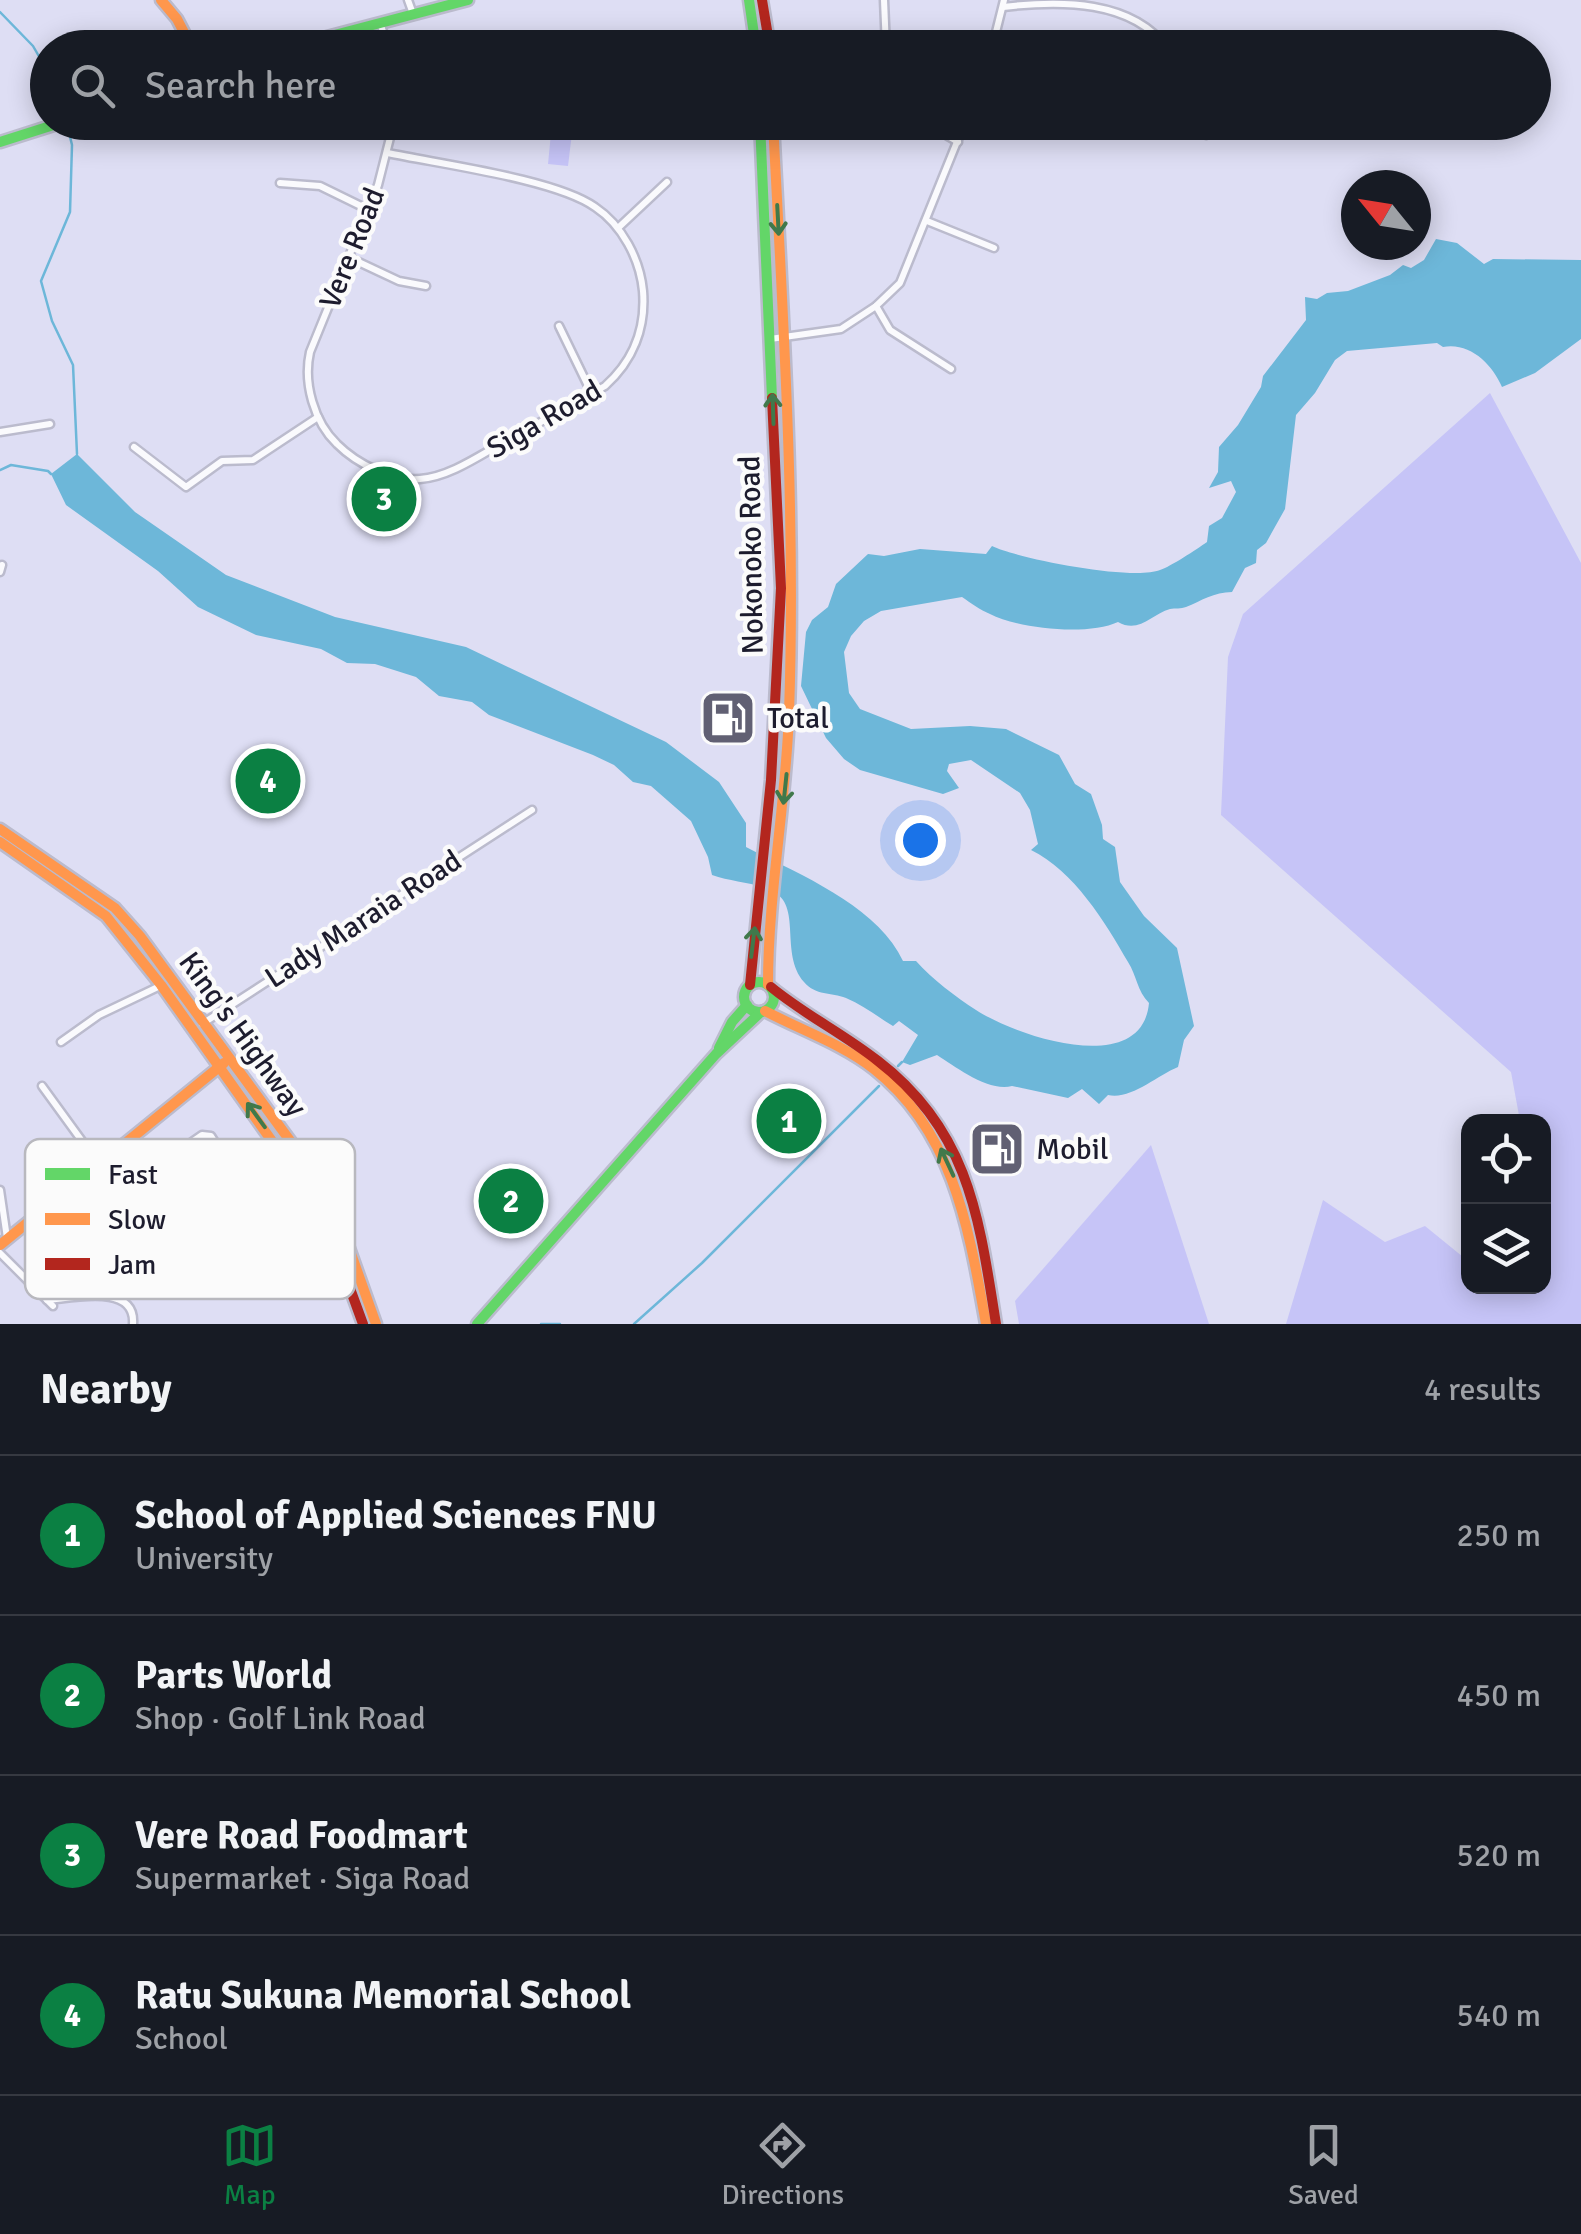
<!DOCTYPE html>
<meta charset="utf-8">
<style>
:root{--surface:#171b24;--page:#242831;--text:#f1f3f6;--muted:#9ea1a6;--line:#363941;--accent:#0b8043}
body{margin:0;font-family:Signika,sans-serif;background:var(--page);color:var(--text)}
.controls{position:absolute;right:30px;bottom:30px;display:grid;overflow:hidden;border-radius:20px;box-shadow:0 5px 25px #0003}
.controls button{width:90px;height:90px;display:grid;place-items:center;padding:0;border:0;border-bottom:2px solid var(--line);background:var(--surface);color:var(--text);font:50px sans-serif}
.compass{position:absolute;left:1341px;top:170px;width:90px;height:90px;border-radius:50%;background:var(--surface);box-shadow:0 5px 25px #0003;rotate:300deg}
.you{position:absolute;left:920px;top:840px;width:35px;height:35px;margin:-25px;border:8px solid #fff;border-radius:50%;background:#1a73e8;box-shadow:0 0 0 15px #1a73e833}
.badge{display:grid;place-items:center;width:65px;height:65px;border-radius:50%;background:var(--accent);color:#fff;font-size:32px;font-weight:700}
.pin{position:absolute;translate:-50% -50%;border:5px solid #fff;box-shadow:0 2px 10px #0006}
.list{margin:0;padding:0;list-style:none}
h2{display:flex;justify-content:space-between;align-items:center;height:130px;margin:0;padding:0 40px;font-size:42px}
h2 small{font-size:32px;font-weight:400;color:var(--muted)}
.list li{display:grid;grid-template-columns:65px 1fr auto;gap:30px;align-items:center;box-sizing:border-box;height:160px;padding:0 40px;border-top:2px solid var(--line)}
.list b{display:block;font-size:38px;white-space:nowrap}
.list p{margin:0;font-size:32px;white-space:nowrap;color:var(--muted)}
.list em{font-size:32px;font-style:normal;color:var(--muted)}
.icon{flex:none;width:55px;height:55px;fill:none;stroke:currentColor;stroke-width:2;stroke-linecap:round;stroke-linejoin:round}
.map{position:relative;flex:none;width:1581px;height:1324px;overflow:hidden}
.search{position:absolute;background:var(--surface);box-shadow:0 5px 25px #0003;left:30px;right:30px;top:30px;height:110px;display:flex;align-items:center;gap:25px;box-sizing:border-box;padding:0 35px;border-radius:55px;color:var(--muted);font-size:38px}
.sheet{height:770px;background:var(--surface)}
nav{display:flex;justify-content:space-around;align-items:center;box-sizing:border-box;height:140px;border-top:2px solid var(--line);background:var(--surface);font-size:28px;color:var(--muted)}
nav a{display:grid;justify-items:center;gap:5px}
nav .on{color:var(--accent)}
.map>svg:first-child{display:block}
</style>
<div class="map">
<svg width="1581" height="1324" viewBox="0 0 1581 1324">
<rect width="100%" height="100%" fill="#dedef4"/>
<g fill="#c6c4f7">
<polygon points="552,123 573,125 568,166 548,164"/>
<polygon points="1490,393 1581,563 1581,1324 1286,1324 1323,1200 1385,1242 1425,1226 1468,1261 1468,1286 1500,1287 1505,1290 1509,1287 1544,1286 1544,1122 1520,1121 1511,1072 1221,815 1228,657 1243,614"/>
<polygon points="1151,1145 1209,1324 1019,1324 1015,1301"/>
</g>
<path fill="#6db7d9" d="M1436,239L1457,243L1484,264L1493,259L1581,260V339L1535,373L1502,387C1492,364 1470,342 1443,347L1437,343L1347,351L1335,360L1315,393L1296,415L1285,509L1266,543L1257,550L1256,563L1245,568L1232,592C1214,592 1201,601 1186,607C1181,609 1175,608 1170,609C1152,614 1139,634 1118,622C1088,636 1019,629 990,614C980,610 971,603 962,597L881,611L864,621L851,636L844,652L849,693L860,709L911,729L970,726L1006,729L1059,755L1075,784L1091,794L1102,825L1103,839L1115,847L1120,882L1144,916L1177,948L1194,1026L1184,1040L1178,1067C1156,1076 1131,1100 1108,1095L1099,1104L1082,1089L1068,1098L1012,1086C988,1092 956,1067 937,1055L910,1065L902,1062L918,1035L899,1021L893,1026C878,1017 863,1005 846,998C831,992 816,996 804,982C779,953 803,905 772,891C754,882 731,882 712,875L708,857L691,821L651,786L633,782L614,765L593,755L489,715L472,702L439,696L416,677L375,664L347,663L321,649L256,635L198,607L158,571L66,505L51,474L77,454L135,512L226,575L335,617L466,647L666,742L719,782L746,823V847C797,873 878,906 903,961H916C932,979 956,997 976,1010C1016,1036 1142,1079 1149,1003C1137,991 1137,976 1128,962C1105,922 1074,871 1031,850L1038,844L1030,810L1020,793L971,760L949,764L947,771L959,788L943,794L860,770L844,759L826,738L801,686L806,632L812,620L828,607L836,584L868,554L884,556L920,549L986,554L992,546C1019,559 1133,581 1160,570C1170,567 1197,549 1207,542L1209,526L1222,518L1236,492L1231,481L1209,488L1218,472L1219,447L1238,425L1261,387L1263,376L1306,320L1305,297L1317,299L1327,293L1348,291L1390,275L1403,265L1411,268L1424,260Z"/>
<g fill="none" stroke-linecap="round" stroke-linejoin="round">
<g stroke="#6db7d9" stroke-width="2.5">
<polyline points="0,12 33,46 48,72"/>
<polyline points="67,124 72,145 70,212 41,281 52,321 73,365 77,454"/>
<polyline points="0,470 11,465 48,471 51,474"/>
<polyline points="898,1066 902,1062"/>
<polyline points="541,1324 560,1324"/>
<polyline points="634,1324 702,1263 879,1086"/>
</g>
<g stroke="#bbbbcd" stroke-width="11">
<g id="street">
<polyline points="408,0 413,14"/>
<polyline points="884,0 886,48"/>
<path d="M1003,7C1061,0 1132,0 1167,48"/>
<polyline points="380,23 389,48"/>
<polyline points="992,48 1004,0"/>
<polyline points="924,122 958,142"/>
<polyline points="1202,122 1206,135"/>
<path d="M388,153C439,164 556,179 595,207C622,225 640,259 643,291C646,328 633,361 605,386C571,405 538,424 504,442C479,456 449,477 420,479C391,481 357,464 337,444C314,422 303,383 310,352L378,185L394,122"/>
<polyline points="280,183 320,186 367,209"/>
<polyline points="927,221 994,248"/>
<polyline points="618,228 667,182"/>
<polyline points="350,258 399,281 426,286"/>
<polyline points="876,306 890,330 951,369"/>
<polyline points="559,326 592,394"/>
<polyline points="770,339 841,329 876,306 900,283 965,122"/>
<polyline points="0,432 50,424"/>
<polyline points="134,447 186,487 222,461 253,460 318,417"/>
<polyline points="0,572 2,565"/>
<polyline points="202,1024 532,810"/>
<polyline points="61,1042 99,1015 160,986"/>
<polyline points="42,1086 98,1163"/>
<polyline points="124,1144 214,1264 228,1261 266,1231 267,1225 211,1136 202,1135 146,1174"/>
<polyline points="0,1190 7,1238"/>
<polyline points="0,1253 53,1306"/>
<path d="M47,1300C73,1298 136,1283 133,1324"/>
</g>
</g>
<g stroke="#bbbbcd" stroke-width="15">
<g id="fast">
<polyline points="749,0 756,48"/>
<polyline points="285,48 468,0"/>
<polyline points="760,122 772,398"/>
<polyline points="0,142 63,122"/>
<circle cx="759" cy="997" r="15"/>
<polyline points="719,1048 732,1022 747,1005"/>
<polyline points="477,1324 716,1054 761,1012"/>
</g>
</g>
<g stroke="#bbbbcd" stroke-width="15">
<g id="slow">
<polyline points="161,0 177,19 192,48"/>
<polyline points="0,829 115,908 140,936 302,1157 339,1220 376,1324"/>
<polyline points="0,842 106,916 161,985 294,1172"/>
<path d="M768,985C768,894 786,804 789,713C796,516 783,319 773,122"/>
<path d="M765,1011C801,1030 842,1044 874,1069C954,1132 969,1230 986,1324"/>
<polyline points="0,1245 224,1063"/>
</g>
</g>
<g stroke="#bbbbcd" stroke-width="15">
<g id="jam">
<polyline points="762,0 770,48"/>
<polyline points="750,985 771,780 781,588 772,398"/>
<path d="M771,987C805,1015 844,1034 878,1061C969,1131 979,1217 996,1324"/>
<polyline points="294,1172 321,1209 363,1324"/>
</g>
</g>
<use href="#street" stroke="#fafafd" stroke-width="6"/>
<use href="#fast" stroke="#63d668" stroke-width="10"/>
<use href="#slow" stroke="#ff974d" stroke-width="10"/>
<use href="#jam" stroke="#b3261e" stroke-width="10"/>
</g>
<defs><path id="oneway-shaft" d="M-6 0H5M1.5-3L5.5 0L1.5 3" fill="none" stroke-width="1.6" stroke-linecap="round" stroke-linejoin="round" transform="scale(2.5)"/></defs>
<g stroke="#40794b">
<use href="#oneway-shaft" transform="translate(778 220) rotate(87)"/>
<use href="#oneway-shaft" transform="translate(773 409) rotate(-92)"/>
<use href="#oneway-shaft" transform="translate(785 789) rotate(96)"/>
<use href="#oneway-shaft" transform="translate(753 942) rotate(-83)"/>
<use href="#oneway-shaft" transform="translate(256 1115) rotate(-126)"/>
<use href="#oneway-shaft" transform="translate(947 1162) rotate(-115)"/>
</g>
<defs>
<g id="fuel-square" transform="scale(2.875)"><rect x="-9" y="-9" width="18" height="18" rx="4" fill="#616073" stroke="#fbfbfb"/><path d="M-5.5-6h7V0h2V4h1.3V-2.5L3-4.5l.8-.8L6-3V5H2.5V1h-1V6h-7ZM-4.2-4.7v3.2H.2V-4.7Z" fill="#fff"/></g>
</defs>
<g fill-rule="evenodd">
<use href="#fuel-square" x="728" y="718"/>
<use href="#fuel-square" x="997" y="1149"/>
</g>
<g text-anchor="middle" stroke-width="9" stroke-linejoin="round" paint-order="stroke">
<g font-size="30" fill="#1d1c2e" stroke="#fbfbfb">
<text transform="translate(352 248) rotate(-68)" y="10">Vere Road</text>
<text transform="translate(544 419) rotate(-30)" y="10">Siga Road</text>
<text transform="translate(751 555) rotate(-91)" y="10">Nokonoko Road</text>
<text transform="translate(363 919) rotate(-33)" y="10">Lady Maraia Road</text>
<text transform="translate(243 1034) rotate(54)" y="10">King's Highway</text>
</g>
<g font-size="30" fill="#1d1c2e" stroke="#fbfbfb" text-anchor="start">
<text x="767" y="728">Total</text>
<text x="1036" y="1159">Mobil</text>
</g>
</g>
<rect x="25" y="1139" width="330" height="160" rx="15" fill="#fbfbfb" stroke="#b8b8be" stroke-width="2.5"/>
<rect x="45" y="1168" width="45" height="12" fill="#63d668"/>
<rect x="45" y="1213" width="45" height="12" fill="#ff974d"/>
<rect x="45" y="1258" width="45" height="12" fill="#b3261e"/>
<g font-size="28" fill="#1d1c2e">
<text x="108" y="1184">Fast</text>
<text x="108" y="1229">Slow</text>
<text x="108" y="1274">Jam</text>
</g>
</svg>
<div class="controls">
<button><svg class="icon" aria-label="locate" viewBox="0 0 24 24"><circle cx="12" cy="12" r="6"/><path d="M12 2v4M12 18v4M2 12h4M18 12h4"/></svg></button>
<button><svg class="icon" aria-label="layers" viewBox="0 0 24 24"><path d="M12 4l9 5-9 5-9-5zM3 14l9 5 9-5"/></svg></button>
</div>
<svg class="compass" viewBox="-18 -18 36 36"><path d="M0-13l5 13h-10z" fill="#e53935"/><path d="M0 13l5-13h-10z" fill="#9ea1a6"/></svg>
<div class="you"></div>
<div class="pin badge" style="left:789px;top:1121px">1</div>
<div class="pin badge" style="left:511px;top:1201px">2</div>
<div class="pin badge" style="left:384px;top:499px">3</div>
<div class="pin badge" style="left:268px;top:781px">4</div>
<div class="search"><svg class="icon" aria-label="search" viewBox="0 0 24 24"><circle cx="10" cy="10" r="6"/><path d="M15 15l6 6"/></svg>Search here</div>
</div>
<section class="sheet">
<h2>Nearby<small>4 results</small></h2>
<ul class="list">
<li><span class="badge">1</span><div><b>School of Applied Sciences FNU</b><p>University</p></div><em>250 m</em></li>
<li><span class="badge">2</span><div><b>Parts World</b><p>Shop · Golf Link Road</p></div><em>450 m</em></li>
<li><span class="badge">3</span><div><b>Vere Road Foodmart</b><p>Supermarket · Siga Road</p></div><em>520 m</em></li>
<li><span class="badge">4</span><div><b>Ratu Sukuna Memorial School</b><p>School</p></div><em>540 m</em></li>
</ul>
</section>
<nav>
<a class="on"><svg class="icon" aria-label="map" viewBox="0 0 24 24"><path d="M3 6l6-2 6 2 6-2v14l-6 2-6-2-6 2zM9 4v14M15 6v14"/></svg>Map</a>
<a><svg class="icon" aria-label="directions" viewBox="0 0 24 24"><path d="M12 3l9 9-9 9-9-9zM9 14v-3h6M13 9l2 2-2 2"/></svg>Directions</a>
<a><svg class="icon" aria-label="saved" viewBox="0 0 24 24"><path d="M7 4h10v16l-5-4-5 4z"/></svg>Saved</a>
</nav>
